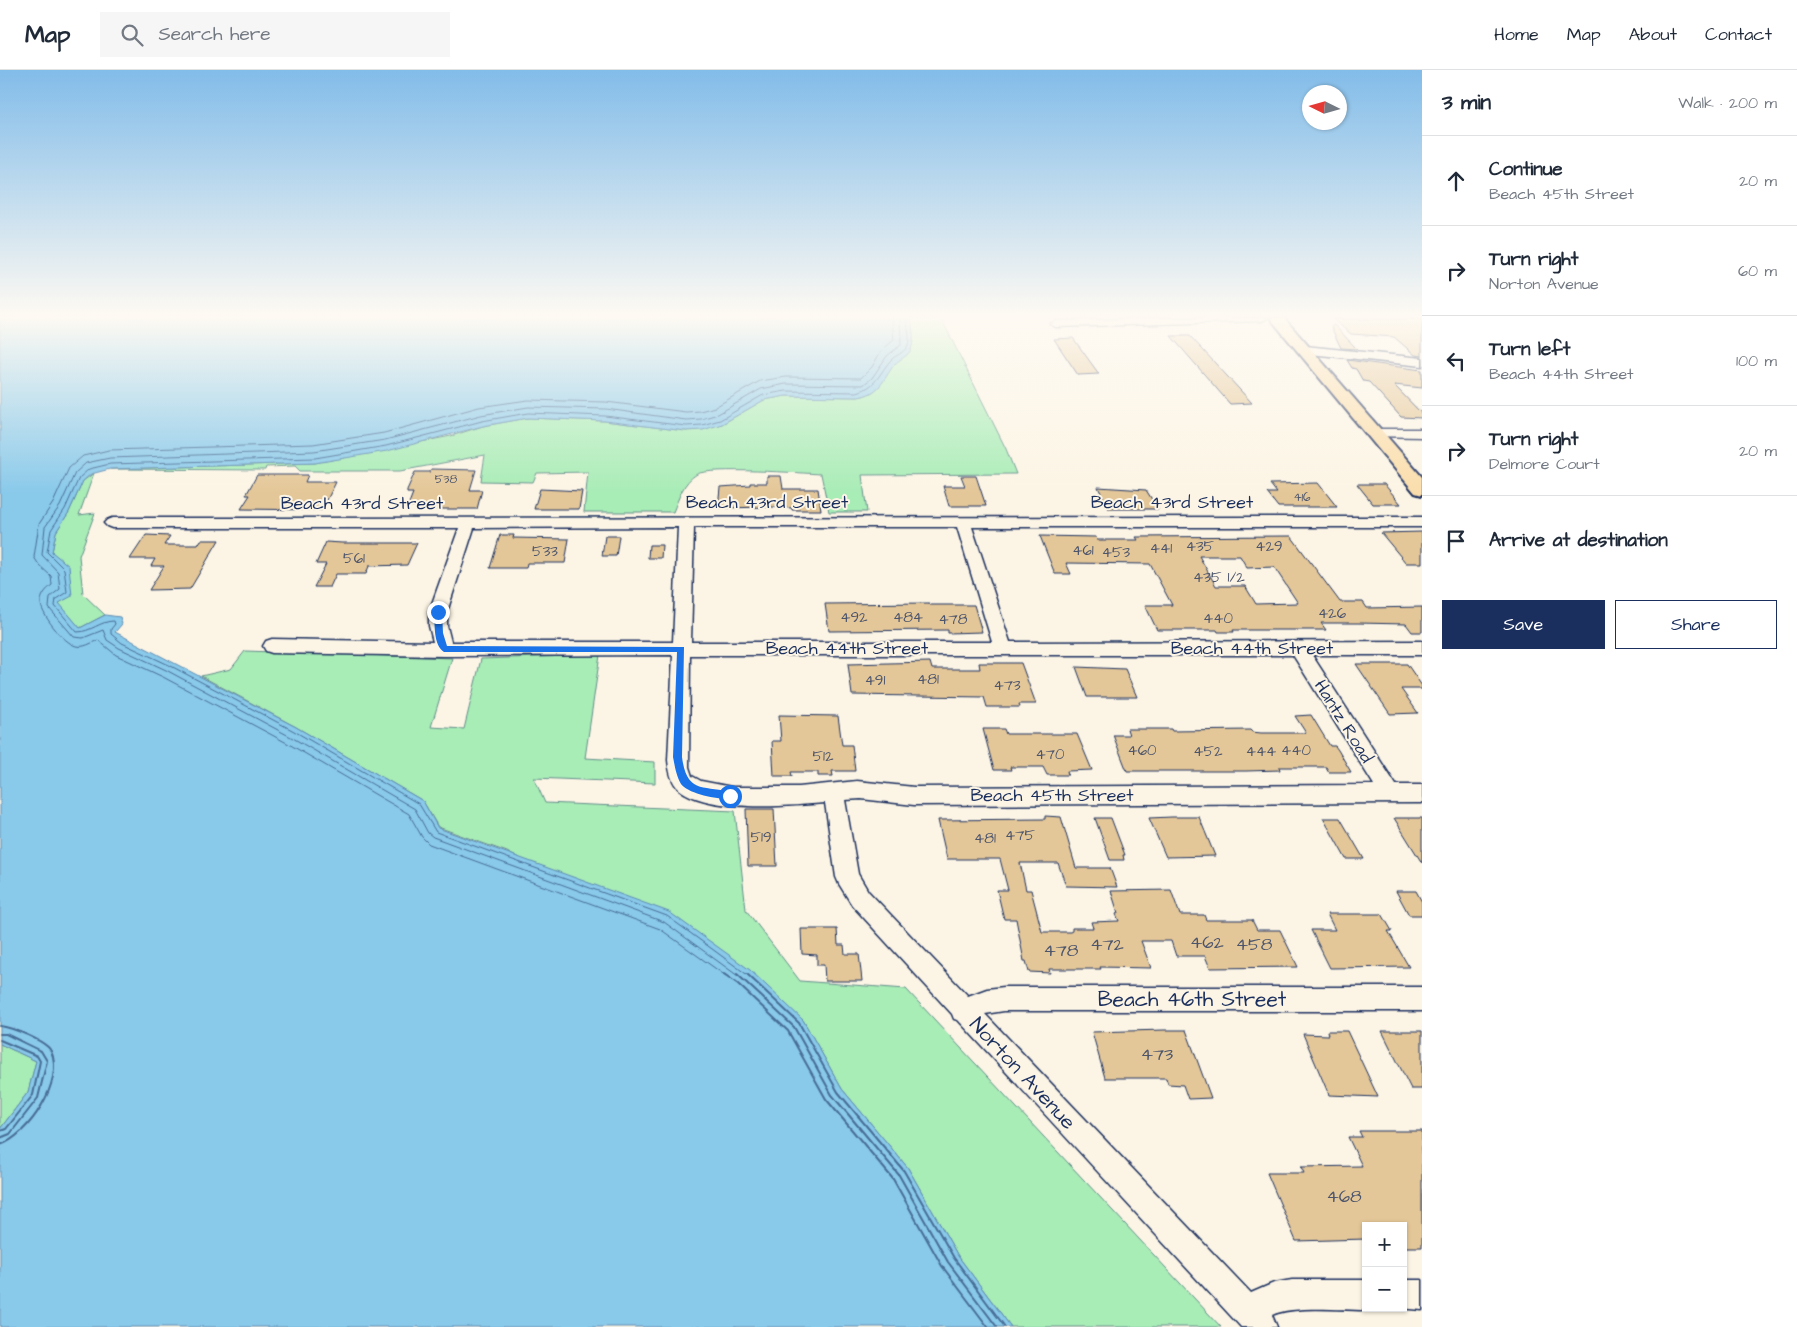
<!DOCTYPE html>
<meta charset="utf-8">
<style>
:root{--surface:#fff;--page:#f6f6f7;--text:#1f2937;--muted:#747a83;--line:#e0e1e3;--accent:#1b2f5e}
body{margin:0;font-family:"Architects Daughter",sans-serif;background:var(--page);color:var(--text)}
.controls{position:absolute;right:15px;bottom:15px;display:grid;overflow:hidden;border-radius:0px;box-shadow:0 1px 4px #0004}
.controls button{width:45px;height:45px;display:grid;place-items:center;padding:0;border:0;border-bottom:1px solid var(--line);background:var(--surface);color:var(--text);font:25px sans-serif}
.compass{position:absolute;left:1302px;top:15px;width:45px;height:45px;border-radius:50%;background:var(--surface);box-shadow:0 1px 4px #0004;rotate:275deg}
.stop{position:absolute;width:15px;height:15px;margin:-11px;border:4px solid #1a73e8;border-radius:50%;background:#fff}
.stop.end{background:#1a73e8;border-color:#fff;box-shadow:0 1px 5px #0008}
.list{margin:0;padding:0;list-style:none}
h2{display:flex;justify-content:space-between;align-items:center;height:65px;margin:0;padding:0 20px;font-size:21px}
h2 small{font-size:16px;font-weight:400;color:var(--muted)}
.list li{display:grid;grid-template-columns:32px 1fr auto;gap:15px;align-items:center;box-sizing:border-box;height:90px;padding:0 20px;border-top:1px solid var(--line)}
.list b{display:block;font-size:19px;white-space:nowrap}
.list p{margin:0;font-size:16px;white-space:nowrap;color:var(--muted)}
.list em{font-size:16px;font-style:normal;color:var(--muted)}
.actions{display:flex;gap:10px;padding:15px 20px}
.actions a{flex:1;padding:11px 0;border:1px solid var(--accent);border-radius:0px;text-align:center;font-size:18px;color:var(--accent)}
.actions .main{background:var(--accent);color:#fff}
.icon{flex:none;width:28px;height:28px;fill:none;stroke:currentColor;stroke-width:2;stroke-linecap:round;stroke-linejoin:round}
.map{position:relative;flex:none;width:1422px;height:1257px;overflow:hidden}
header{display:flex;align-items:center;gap:30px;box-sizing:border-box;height:70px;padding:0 25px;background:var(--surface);border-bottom:1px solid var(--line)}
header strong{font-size:24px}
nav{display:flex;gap:28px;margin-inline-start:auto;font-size:18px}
.search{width:350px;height:45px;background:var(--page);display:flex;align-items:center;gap:12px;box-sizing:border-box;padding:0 18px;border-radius:0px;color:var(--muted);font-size:19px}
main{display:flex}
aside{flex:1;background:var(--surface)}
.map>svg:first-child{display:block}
</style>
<header>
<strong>Map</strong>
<div class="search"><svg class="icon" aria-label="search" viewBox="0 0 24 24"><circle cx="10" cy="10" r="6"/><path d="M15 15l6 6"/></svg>Search here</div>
<nav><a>Home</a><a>Map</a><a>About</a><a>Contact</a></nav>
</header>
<main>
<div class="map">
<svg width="1422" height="1257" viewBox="0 0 1422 1257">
<rect width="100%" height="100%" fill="#fcf5e5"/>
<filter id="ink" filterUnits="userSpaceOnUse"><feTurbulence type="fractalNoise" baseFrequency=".02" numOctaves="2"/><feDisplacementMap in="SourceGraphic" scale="10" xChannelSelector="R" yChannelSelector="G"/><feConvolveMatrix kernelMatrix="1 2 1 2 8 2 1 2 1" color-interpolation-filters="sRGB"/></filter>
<g filter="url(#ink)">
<g fill="#a8ecb6" stroke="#628e8a">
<path d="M911,248H941L1006,379L1016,404L862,405L867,442H829L821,404C801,403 710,397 697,404C683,412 679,428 673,442H584L588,402L537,403L533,412L481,411L485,385L400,401H300L295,396L266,397L265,400L110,399L315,393L451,366L483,356L528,348L605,351L686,361L722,354L764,330L786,326L858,327C879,324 883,309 894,294C899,289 909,286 911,279C915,269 912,258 911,248Z"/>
<polygon points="94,403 79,445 95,443 79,486 83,524 105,545 80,558 58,533 72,525 52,482 56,462 69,442 83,411"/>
<polygon points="245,581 452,588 431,657 464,659 481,589 600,585 585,688 655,692 655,713 534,708 545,733 735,741 746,840 800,911 906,919 1221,1257 1011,1257 958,1186 908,1098 842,1019 803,950 507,782 438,757 423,731 296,657 201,606 231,599"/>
<polygon points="0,974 36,991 28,1022 0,1059"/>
</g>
<path fill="#89c9ea" stroke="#5d8bb2" d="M0,248H911C912,258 915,269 911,279C909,286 899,289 894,295C882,311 881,323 858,327L786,326L764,330L722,354L703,360L686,361L605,351L528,348L483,356L387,381L315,393L110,399L91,404L83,411L69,442L56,462L52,482L69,496L72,526L59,533L80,558L105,545L120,547L122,554L115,562L296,657L423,731L438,758L669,842L750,900L803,950L842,1019L908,1098L958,1186L1011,1257H0V1059L28,1022L36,991L0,974Z"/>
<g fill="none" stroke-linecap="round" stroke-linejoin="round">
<g stroke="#476d96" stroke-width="1">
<path d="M726,906L660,859L429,774L422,767L409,744L287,673L163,607L116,585L98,570C91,573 84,578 76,576C64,573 39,543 41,531C42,524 47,519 52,515L51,506L39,495L34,487L39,454L53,433L69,398L83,386L109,380L313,374L384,363L479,337L528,330L606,332L686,342L700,341L715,337L760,311L786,307L861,308L872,297L881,281L894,270L892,248"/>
<polyline points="738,906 664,852 433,767 428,763 415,739 291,667 166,600 119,578 107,570 103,560 83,568 74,567 49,538 50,527 60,519 58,502 42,485 45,457 60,436 75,403 86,393 110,388 314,381 385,370 481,345 528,337 606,339 686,350 701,349 718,344 761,319 786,314 863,315 872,308 887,286 901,275 900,248"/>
<path d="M749,906L667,846L436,762L419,734L294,661L169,595L122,573L111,564V559L115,554L114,551C100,551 91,562 77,562L55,536L56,529L67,522L64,499L47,482L51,460L65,439L79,408L89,399L110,394L315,388L386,376L482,351L528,343L605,346L686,356L702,355L720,350L763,325L786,321L857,322C876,317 879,304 890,291C895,285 905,283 908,275C911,267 907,257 906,248"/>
</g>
<g stroke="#476d96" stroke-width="2">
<polyline points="724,904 738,914 788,961 826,1029 893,1109 942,1196 988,1257"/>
<polyline points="737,904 794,957 832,1025 899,1105 948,1192 997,1257"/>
<polyline points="747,904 799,953 838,1022 904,1101 954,1188 1005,1257"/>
<path d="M0,956C11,957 46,971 51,981C65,1011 28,1066 0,1075"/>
<polyline points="0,964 6,964 41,981 47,991 38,1028 10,1064 0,1068"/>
<polyline points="0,970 37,986 40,991 33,1025 6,1059 0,1061"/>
</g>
</g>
<g fill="#e4c798" stroke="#1b2f5e" fill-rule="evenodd">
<polygon points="1333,249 1422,249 1422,286 1415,285 1394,267 1351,264"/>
<polygon points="1334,255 1357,279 1341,278 1331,257"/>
<polygon points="1171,266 1190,266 1252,333 1230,334"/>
<polygon points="1073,268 1099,304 1078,305 1054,269"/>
<polygon points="1347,290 1422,300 1422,318 1394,315 1422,344 1422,348 1401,347 1369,312 1363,311 1356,299 1352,298"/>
<polygon points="431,399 476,400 470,420 482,420 477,439 432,439 433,436 408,436 413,423 407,423 407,420 415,402 430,402"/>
<polygon points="257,405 308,405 305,412 336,412 322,440 241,439 250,425 246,425"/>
<polygon points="767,406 781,406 783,419 818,419 821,440 792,440 792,438 772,437 718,438 720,417 750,415 750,413 767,413"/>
<polygon points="961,406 976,406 986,436 949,436 943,416 965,416"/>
<polygon points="1318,413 1337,437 1278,437 1267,423 1277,423 1270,414"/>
<polygon points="1357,414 1384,414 1401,434 1373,434"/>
<polygon points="1098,417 1146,420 1158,439 1109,439"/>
<polygon points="540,419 582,421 579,439 534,439"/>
<polygon points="1422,462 1422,493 1406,493 1381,463"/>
<polygon points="146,465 170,466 164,475 198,475 201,470 219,470 190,519 149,520 164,496 151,496 155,489 130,489"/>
<polygon points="500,465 514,465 513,468 569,469 565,493 527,493 526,498 490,498"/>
<polygon points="605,466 619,466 616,486 602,486"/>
<path d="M1040,466L1096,467L1097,470H1138L1136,467L1291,466L1340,532H1363L1367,538L1422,537V562H1412L1406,554L1358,553H1321L1326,560H1233L1234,562H1218L1217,560H1157L1145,535H1172L1150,494L1066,493L1071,504H1055ZM1199,486H1240L1247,498L1274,497L1298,533L1256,534L1245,516H1216Z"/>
<polygon points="326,472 342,473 417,473 407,495 369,496 366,504 336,504 330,517 314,517 326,494 316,494"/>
<polygon points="649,475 662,475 661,488 648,488"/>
<polygon points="929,533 930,535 974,535 982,562 948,563 948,560 829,561 825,534"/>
<polygon points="930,592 932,599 980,599 979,593 1021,593 1036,634 1019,634 1020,637 987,637 984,627 852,625 848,594"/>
<polygon points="1356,594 1407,594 1422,616 1422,619 1401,619 1418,643 1390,644"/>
<polygon points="1076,597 1125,599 1137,627 1087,627"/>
<polygon points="779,645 838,646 842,675 852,675 855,701 832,701 833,706 818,706 818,702 791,702 792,706 774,706 772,671 781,671"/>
<polygon points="1311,645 1330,676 1335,676 1338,680 1351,702 1329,702 1326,697 1279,697 1280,700 1246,701 1127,701 1113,665 1129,665 1127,659 1171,659 1172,661 1250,660 1252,662 1261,663 1306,663 1295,646"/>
<polygon points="983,659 1004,659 1006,664 1077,664 1092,700 1067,701 1068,705 1047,705 1043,697 1010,697 1011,700 994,700"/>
<polygon points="746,739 774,739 777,796 748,796"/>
<polygon points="1045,746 1061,747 1076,798 1110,798 1117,817 1066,816 1058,793 1020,793 1026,820 1031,820 1042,862 1070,862 1072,861 1072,858 1093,858 1091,852 1119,851 1116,844 1118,843 1111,821 1171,820 1180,845 1204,845 1206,850 1252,850 1257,860 1280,860 1298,897 1210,898 1205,886 1176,886 1171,871 1141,871 1151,898 1100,897 1101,899 1049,899 1050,903 1029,902 1026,891 1024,891 1016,849 1004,849 997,820 1008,820 1000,789 947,789 938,750 1045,749"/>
<polygon points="1172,747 1199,747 1215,786 1166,787 1149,748"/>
<polygon points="1095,748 1111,748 1125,785 1123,785 1124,790 1110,790"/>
<polygon points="1323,748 1340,748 1364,789 1346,789"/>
<polygon points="1394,748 1422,748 1422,793"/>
<polygon points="1396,821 1416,821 1422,832 1422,845 1409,845"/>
<polygon points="1327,844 1382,844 1392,861 1388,861 1409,897 1330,898 1311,860 1335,860"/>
<polygon points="801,859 837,859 838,875 844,875 845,884 859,884 862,911 825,911 824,895 817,895 817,885 802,884"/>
<polygon points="1164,960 1186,960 1211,1028 1188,1029 1183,1015 1168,1014 1166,1008 1105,1008 1092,962"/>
<polygon points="1327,961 1347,961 1378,1027 1329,1025 1303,964 1328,965"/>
<polygon points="1382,961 1422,961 1422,1019 1411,1019"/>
<polygon points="1359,1061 1422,1061 1422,1177 1403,1177 1403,1156 1366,1156 1366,1169 1296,1171 1267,1103 1304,1103 1301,1097 1362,1096 1348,1067 1362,1067"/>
</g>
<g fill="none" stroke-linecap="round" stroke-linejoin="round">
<g stroke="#1b2f5e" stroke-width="3">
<g id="minor">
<polygon points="1156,248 1268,248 1262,251 1056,257 1050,254 1056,251"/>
<polygon points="1305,276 1422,288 1422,296 1301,283 1299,280 1301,277"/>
<polygon points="1374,359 1422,359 1422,367 1369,366 1367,363 1369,360"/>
<path d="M1422,447V457H972L1010,572L1422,571V585H1312L1396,715H1422V733L914,735L861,729L845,730L858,804L868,821L968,926L987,919L1004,917H1422V941H1004L985,944L1251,1223L1274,1213L1292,1210H1366V1238H1370L1366,1240C1342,1240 1292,1235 1272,1245L1277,1257H1241L958,950L954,949L952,944L852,835L839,814L836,807L825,733C788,736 708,743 679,719C671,712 669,700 668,690L673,585L444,586L272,583L266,581L263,576L266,571L272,569L433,572L429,556V542L459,458H112L107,456L104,453L107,450L112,448ZM678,457L673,572H451L447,556V542L474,458ZM694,457H957L992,572H691ZM690,585H1293L1374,715L914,717L857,711L799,717H732L701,711L692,706L689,697Z"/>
<polygon points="1403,1210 1422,1210 1422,1240 1399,1238 1403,1238"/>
</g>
</g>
<g stroke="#1b2f5e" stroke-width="4">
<polygon id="major" points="1270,248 1284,248 1422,407 1422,425 1415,423"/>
</g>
<use href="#minor" fill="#fcf5e5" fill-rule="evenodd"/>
<use href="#major" fill="#faddab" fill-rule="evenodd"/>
</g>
</g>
<linearGradient id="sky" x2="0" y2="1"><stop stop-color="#82bce9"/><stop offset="0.58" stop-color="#fefaf3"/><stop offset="1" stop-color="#fefaf3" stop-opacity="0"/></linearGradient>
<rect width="1422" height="424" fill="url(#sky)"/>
<path fill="#1a73e8" d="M438,539L442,542L443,563L447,576L684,577L682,687C687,726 705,714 733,723V728C722,731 688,724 681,714C676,705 675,697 673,687L677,582H444C433,575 435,554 434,542Z"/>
<g text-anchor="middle" stroke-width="4" stroke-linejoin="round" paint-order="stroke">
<g font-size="12" fill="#4d556c">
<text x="446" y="413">538</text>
<text x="1302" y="431">416</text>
</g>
<g font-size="15" fill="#4d556c">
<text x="1200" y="481">435</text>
<text x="1269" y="481">429</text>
<text x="1161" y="483">441</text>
<text x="1083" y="485">461</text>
<text x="545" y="486">533</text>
<text x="1116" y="487">453</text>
<text x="354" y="493">561</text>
<text x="1219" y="512">435 1/2</text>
<text x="1332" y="548">426</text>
<text x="854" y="552">492</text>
<text x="908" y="552">484</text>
<text x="1218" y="553">440</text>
<text x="953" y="554">478</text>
<text x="928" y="614">481</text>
<text x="875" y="615">491</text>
<text x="1007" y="620">473</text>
<text x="1142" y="685">460</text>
<text x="1296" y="685">440</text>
<text x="1208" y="686">452</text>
<text x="1261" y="686">444</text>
<text x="1050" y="689">470</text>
<text x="823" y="691">512</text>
<text x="1020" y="770">475</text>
<text x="761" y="772">519</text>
<text x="985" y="773">481</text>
</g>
<g font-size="18" fill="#1b2f5e" stroke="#fcf5e5">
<text x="767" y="438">Beach 43rd Street</text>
<text x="1172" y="438">Beach 43rd Street</text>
<text x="362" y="439">Beach 43rd Street</text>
<text x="847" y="584">Beach 44th Street</text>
<text x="1252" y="584">Beach 44th Street</text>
<text transform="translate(1344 651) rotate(58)" y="6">Hantz Road</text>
<text x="1052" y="731">Beach 45th Street</text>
</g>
<g font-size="18" fill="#4d556c">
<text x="1207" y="878">462</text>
<text x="1107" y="880">472</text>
<text x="1254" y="880">458</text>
<text x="1061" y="886">478</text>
<text x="1157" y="990">473</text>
<text x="1344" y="1132">468</text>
</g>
<g font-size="21" fill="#1b2f5e" stroke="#fcf5e5">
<text x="1192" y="936">Beach 46th Street</text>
<text transform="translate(1023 1003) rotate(47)" y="7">Norton Avenue</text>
</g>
</g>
</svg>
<div class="controls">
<button>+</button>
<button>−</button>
</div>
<svg class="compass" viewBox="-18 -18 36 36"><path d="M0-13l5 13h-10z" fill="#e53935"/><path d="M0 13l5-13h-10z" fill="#747a83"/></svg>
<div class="stop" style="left:730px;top:726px"></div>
<div class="stop end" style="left:438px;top:542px"></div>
</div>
<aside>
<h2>3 min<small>Walk · 200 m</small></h2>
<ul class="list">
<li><svg class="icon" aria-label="ahead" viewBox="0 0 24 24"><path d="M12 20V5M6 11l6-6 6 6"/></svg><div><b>Continue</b><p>Beach 45th Street</p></div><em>20 m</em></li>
<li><svg class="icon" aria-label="right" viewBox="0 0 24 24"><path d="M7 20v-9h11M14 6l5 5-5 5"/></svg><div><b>Turn right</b><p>Norton Avenue</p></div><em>60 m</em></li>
<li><svg class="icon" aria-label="left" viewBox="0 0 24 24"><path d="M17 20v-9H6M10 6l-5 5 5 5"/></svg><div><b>Turn left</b><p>Beach 44th Street</p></div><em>100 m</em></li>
<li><svg class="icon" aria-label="right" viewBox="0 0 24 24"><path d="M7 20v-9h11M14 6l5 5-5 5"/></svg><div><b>Turn right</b><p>Delmore Court</p></div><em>20 m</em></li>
<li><svg class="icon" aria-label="arrive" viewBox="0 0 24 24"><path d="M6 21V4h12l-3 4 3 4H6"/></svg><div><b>Arrive at destination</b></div></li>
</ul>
<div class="actions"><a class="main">Save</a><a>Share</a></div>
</aside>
</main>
